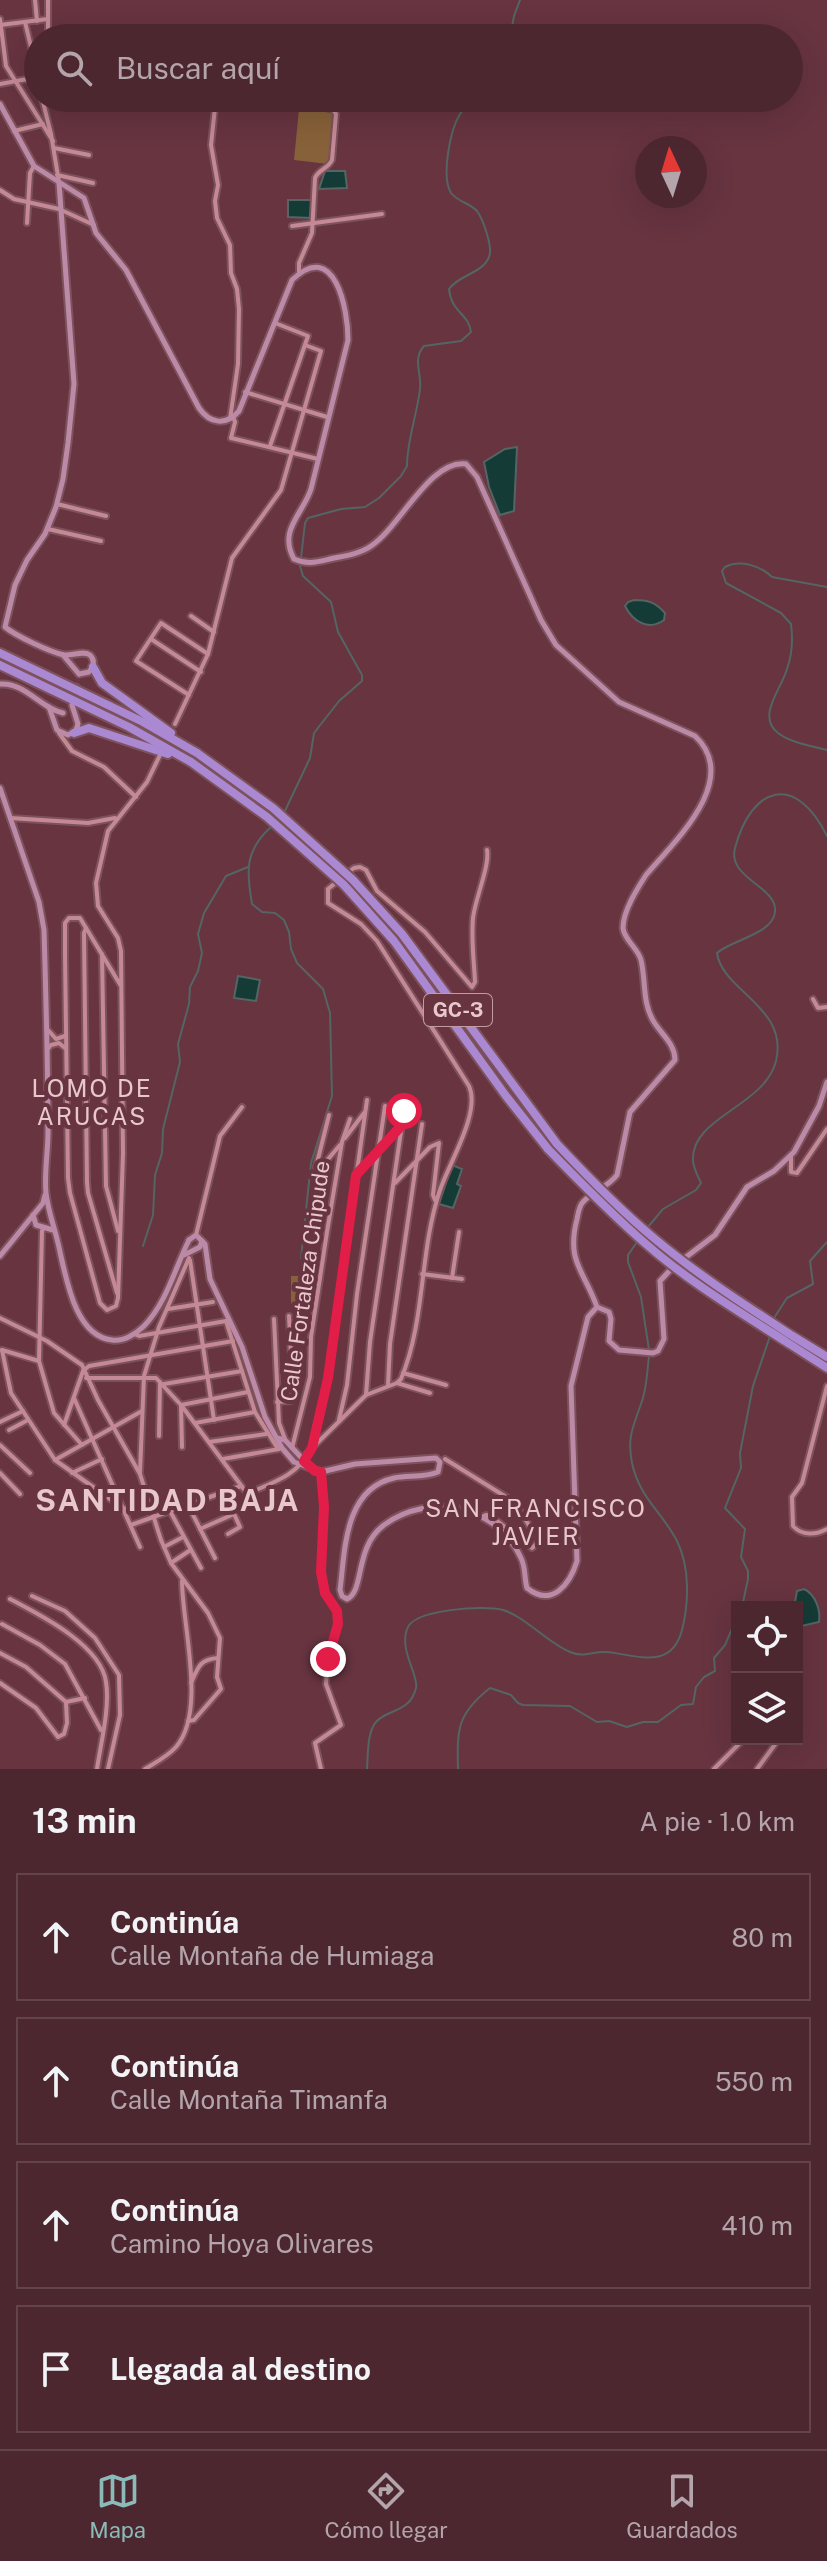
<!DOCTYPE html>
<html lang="es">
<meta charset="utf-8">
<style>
:root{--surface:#4d2730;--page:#542f38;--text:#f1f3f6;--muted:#b3a5ab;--line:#64444c;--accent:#8bbbb9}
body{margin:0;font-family:"Public Sans",sans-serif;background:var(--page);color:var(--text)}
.controls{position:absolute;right:24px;bottom:24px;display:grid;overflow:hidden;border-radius:0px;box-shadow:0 8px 32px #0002}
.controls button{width:72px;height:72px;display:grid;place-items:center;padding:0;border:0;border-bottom:2px solid var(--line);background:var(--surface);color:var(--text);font:40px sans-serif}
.compass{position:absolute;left:635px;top:136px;width:72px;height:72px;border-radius:50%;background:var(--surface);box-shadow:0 8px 32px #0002;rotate:356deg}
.stop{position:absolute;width:24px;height:24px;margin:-18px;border:6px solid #e11d48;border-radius:50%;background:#fff}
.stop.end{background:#e11d48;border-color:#fff;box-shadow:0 2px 8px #0008}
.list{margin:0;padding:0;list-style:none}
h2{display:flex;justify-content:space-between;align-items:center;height:104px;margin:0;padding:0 32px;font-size:34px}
h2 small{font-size:26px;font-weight:400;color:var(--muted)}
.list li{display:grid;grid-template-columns:52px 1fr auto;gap:24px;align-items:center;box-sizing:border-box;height:128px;margin:0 16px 16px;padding:0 16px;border:2px solid var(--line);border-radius:0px}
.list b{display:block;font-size:30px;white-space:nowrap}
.list p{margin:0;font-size:26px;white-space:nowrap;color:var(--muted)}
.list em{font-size:26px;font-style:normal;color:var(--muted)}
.icon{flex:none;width:44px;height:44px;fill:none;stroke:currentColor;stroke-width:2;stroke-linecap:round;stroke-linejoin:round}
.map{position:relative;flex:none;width:827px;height:1769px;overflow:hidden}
.search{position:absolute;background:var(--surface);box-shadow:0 8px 32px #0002;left:24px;right:24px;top:24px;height:88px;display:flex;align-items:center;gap:20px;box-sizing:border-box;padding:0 28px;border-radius:44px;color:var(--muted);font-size:30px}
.sheet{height:680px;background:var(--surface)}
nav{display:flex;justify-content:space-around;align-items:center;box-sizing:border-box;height:112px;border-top:2px solid var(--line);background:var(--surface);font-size:22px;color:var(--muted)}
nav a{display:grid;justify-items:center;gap:4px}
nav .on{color:var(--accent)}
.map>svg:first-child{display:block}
</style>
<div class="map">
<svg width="827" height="1769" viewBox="0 0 827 1769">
<rect width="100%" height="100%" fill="#673440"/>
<g fill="#876139">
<polygon points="299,109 333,113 328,164 294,160"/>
<polygon points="291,1276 310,1276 310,1305 291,1306"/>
</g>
<g fill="#153b37" stroke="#546564" stroke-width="2">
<polygon points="325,171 345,171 347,188 319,189"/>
<polygon points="288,200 312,200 312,218 288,217"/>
<polygon points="517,447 514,511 500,515 489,487 484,462 505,449"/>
<path d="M634,600C648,600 655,602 665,613L664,620C649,631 633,622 625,606L628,602Z"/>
<polygon points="238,976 260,980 256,1001 234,998"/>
<polygon points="452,1165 462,1169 457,1184 461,1186 453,1208 439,1204"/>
<path d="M804,1589C815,1594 821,1610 819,1622L797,1627V1607H794L797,1591Z"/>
</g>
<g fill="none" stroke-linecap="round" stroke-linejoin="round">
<g stroke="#546564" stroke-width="2">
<polyline points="510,38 514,16 520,0"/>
<path d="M301,558L305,523L308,518L341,509L365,507L379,498L401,476L407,466C407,440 417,415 420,389C422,374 412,359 424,346L461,341L471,332C469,314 451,312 449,289C459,274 487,273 490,253C491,243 483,219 477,211C470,203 458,202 451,193C441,177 450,130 460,114C465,107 472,103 479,98"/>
<path d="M827,587L772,577C761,566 740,559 725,567L722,571L726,583L781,613L791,624C793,639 792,655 787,669C782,688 756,716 778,733C791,743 812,746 827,750"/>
<polyline points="284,813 310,758 314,733 339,701 362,681 362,675 338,632 331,602 303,576 300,566"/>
<path d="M272,826C245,850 246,870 252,904L262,912L275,913L284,920L289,932L291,949L297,963L323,989L330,1013L332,1096L311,1163L301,1258"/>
<path d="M648,1227L663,1209L696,1190L701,1183C698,1176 693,1168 693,1160C691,1117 765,1106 776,1061C789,1007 722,991 717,953C731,940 773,934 775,912C778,886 727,879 735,848C752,785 796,773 827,836"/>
<polyline points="637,1242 628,1255 628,1262 641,1297 649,1350"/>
<polyline points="143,1246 153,1215 155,1175 162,1153 163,1129 180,1062 178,1044 189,1004 190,987 198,971 202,953 198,934 204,913 226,876 248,867"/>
<polyline points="774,1318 787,1298 813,1284 810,1261 827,1242"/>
<polyline points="742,1607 748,1579 748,1571 741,1557 745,1529 725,1508 741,1468 740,1453 753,1386 770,1336"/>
<path d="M367,1769C368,1756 367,1732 376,1722C387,1709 410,1713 416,1688C419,1675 399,1651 407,1629C413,1609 485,1605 503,1610C524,1616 548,1643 570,1652C584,1658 593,1651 606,1652C634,1654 671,1672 682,1630C689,1603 690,1567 677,1541C662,1512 639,1497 632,1463C627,1437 633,1427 641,1404C647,1389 647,1372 649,1356"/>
<path d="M458,1769C457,1729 457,1714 490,1688L511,1695L518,1703L523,1705L570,1706L597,1722L609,1721L627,1727L643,1722H658L681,1705L693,1704L696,1687L704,1677L715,1671L714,1658L725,1645L737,1617"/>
</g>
<polyline stroke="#7a4a55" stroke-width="5" stroke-dasharray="5 2.5" stroke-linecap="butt" points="72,702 78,680"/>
<g stroke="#7c525c" stroke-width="8">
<g id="street">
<polyline points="35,0 37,21"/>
<polyline points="48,0 48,38"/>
<polyline points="0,19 6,66 53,141"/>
<polyline points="25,22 38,76"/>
<polyline points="0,25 48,19"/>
<polyline points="0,84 38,77"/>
<polyline points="42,98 51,134 59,182"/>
<polyline points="216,98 211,145 218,185 215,201 217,218 230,245 231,273 237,289 239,309 238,364 230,419"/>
<polyline points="14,131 43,124"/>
<polyline points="54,148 89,155"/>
<polyline points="57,175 93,183"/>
<polyline points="0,190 14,199 59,209 94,225"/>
<polyline points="27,223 30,173 34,166"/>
<polyline points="292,226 382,214"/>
<path d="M299,273V263L312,233L315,178C319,169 328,169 332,160L336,114L332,108L316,107L313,98"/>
<polyline points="245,392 327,417"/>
<polyline points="233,417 235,422 231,438 318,459"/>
<polyline points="270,446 308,336 275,323"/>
<polyline points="57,504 106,516"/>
<polyline points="48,529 101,541"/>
<polyline points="191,616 214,632"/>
<polyline points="151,639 201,672"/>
<polyline points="189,695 136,661 161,623 208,654"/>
<polyline points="175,724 208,654 232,558 281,490 321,351 305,345"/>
<polyline points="59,733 72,751 104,767 136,797"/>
<polyline points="10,818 88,823 115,818"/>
<path d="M346,874L354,868L360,867L366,870L377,891L425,932L472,987L475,982C474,961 471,939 473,918C475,899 490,866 487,850"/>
<polyline points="86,928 84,933 87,1182 88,1193 117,1293"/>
<polyline points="102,954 106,1186 118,1231"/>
<polyline points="121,986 80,918 69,918 65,923 65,954 68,1178 70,1193 100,1303 107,1310 116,1306 118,1298 123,1153 121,951 118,938 98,906 96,883 108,831 147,782 160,755"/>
<polyline points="813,999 818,1008 827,1007"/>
<polyline points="48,1030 56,1039 65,1036"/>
<polyline points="47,1050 51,1045 59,1043 65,1048"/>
<polyline points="329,1115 316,1167 318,1171 340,1145"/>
<polyline points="345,1138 364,1113"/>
<polyline points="791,1156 791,1172 797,1173 827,1129"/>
<polyline points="357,1173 401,1127"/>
<polyline points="395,1183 430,1147 439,1143 433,1195 435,1200"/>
<polyline points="44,1227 42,1231 39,1361 54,1413 82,1445"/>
<polyline points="196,1235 220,1136 242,1107"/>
<polyline points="190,1260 214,1420"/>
<polyline points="422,1274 462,1279"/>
<polyline points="452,1278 459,1232"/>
<polyline points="168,1309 213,1302"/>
<polyline points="0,1318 47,1341 82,1365 98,1400 140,1474 161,1540 171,1563 208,1613 220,1638 217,1677 221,1689 194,1720 188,1721"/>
<polyline points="274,1319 279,1423 285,1439"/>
<polyline points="134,1334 139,1336 226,1321 255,1412 278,1449"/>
<polyline points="2,1350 11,1393 55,1460 124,1509 149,1501"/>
<polyline points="2,1350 39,1361"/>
<polyline points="83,1371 89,1366 233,1341"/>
<polyline points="403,1373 446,1385"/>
<polyline points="86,1378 156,1378 181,1405 252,1500"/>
<polyline points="397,1383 430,1393"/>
<polyline points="164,1384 242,1371"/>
<polyline points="388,1386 390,1344 422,1124"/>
<path d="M827,1386L802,1483L792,1497L793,1526C802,1536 816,1535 827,1529"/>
<polyline points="366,1395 370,1342 404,1111"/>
<polyline points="74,1398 140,1547"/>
<polyline points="277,1402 291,1401 293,1397 289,1316"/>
<polyline points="339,1420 347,1385 357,1294 385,1106"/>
<polyline points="0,1422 23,1411"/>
<polyline points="195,1423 255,1412"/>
<polyline points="64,1425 83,1371"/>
<polyline points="9,1430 28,1420"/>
<polyline points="159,1436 160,1382"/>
<polyline points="209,1442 266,1434"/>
<polyline points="0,1445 30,1473"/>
<polyline points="312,1446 328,1378 367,1100"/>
<polyline points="182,1447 181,1405 248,1392"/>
<polyline points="292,1448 310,1377 311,1337 327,1232 342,1142 350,1119"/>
<polyline points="223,1459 279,1449"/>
<polyline points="445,1459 516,1503 531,1529 542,1539 532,1548 492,1517 486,1515 482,1517"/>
<polyline points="55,1460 142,1411"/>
<polyline points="140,1472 144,1376 159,1327 189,1258"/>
<polyline points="0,1473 20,1494"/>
<polyline points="72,1473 102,1459"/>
<polyline points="224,1492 240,1527 228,1534"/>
<path d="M247,1494C268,1484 298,1476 307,1453L366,1395L397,1383L401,1379C426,1319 419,1252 440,1190C449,1163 481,1112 469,1086L377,941L361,924L328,903V889L339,880"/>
<polyline points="188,1505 215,1558"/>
<polyline points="170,1511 201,1568"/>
<polyline points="131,1525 241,1486"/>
<polyline points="200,1529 234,1514"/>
<polyline points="164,1547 183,1537"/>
<polyline points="171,1563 189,1551"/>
<polyline points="32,1596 65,1611 95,1638 119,1675 120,1715 108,1769"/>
<path d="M10,1599C40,1615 101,1645 106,1682C110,1708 101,1742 97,1769"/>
<polyline points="2,1624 40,1645 65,1664 101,1730"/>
<polyline points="0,1653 26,1667 66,1702 85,1698"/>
<polyline points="0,1683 36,1708 58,1737 64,1734 67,1723 66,1702"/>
<path d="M191,1683C198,1667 200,1659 218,1658"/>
<path d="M145,1769C155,1763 168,1756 176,1747C207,1711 182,1625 182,1581"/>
<polyline points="321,1769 315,1743 341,1725 326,1684 328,1659 338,1624 337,1611 325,1593 321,1572 324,1507 321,1472"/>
<polyline points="714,1769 744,1739"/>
<polyline points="757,1769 779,1739"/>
</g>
</g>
<g stroke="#7c525c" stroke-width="9">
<g id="secondary">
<path d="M0,104L34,166L84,198L96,233L126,270L199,408C210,424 226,426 239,411L292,280C335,238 348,310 348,340L311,489C303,514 278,530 294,559C307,565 317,562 330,559C344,556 360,554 371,546C400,527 430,459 466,464L477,477L541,620L556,645L619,702L695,736C742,780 673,843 646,875C637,889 623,911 623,928C624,940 638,948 641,960C646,981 642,1003 654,1022C662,1035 675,1044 675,1060L630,1112L617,1175C608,1187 593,1191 583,1202C579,1206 578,1214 577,1219C566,1262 584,1270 597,1307"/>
<path d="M59,183L74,384L68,443L63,479L56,507L45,534L27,560L15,585L5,627C16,636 50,652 64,655C73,656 83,650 90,655C96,661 93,667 89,672L79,674"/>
<polyline points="63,655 79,674"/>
<path d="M0,684C25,682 40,708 63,713"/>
<polyline points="49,707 57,730 68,735 76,730 78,724 72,705"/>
<path d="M0,788L39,902L44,930C46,998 48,1065 48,1132C48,1152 44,1173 46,1193C48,1210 53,1223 57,1239C65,1269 72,1336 112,1340C123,1342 136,1334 144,1326C167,1302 175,1268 189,1240"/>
<polyline points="33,1215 36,1225 53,1230"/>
<polyline points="189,1240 196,1235 202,1241"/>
<path d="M202,1241L205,1244L210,1279L242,1347L265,1417L282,1448L294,1462L321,1472L355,1464L436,1458L440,1462L438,1472C424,1478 408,1475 394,1478C344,1489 345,1551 340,1590L342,1596L347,1599C365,1591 354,1547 384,1525C429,1492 497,1505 521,1558C526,1568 524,1578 527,1588C552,1608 570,1584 577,1561L571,1386L588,1317L597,1307L609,1312L611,1319L609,1341L619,1350L653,1353L658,1351L664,1339L660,1281L673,1267L715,1235L747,1187L774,1171L794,1152L819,1106L827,1082"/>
<polyline points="184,1255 200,1247 202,1241"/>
<polyline points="0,1256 43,1203 45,1195"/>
<polyline points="277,1438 285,1440 311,1468"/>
</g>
</g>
<g stroke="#7c525c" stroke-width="12">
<g id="highway">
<polyline points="0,653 143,722 197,753"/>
<polyline points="0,665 129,727 191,762"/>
<polyline points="93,667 102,683 171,733"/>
<polyline points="74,733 89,728 168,754"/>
<polyline points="353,880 402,934 557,1144"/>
<polyline points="344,885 394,941 506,1096 548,1149"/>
<polyline points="791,1335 827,1357"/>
<polyline points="788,1343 827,1368"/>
</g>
</g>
<use href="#street" stroke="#c48995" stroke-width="4"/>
<use href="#secondary" stroke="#bc89a7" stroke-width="5"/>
<use href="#highway" stroke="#ab88d2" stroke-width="8"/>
<g stroke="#7c525c" stroke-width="12" stroke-linecap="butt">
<g id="highway-bridge">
<polyline points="197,753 273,808 353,880"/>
<polyline points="191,762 267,817 344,885"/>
<path d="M557,1144C588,1177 620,1210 655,1239C698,1275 745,1305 791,1335"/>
<path d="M548,1149C579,1181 611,1214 646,1244C689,1282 740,1312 788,1343"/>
</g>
</g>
<use href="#highway-bridge" stroke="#ab88d2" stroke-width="8"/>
</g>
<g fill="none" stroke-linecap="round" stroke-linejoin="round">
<polyline stroke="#e11d48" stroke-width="10" points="328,1659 338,1624 337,1611 325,1593 321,1572 324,1507 321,1472 315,1471 304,1461 312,1448 328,1378 356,1175 402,1125 404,1111"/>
</g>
<g text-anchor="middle" stroke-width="8" stroke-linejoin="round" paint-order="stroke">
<rect fill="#673440" stroke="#c19ca3" stroke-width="2" x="424" y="994" width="68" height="32" rx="6"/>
<g font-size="20" font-weight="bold" fill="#e8c8cd">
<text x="458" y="1017">GC-3</text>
</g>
<g font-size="22" fill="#e8c8cd" stroke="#673440">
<text transform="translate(305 1281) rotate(-82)" y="8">Calle Fortaleza Chipude</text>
</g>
<g font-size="24" letter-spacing="2" fill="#e8c8cd" stroke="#673440">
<text x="92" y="1097">LOMO DE<tspan x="92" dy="28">ARUCAS</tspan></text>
<text x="536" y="1517">SAN FRANCISCO<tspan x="536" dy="28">JAVIER</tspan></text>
</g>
<g font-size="30" font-weight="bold" letter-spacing="2" fill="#e8c8cd" stroke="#673440">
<text x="168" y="1511">SANTIDAD BAJA</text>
</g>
</g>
</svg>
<div class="controls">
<button><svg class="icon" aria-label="locate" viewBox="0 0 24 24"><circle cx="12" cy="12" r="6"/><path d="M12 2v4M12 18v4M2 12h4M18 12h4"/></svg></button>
<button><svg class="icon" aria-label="layers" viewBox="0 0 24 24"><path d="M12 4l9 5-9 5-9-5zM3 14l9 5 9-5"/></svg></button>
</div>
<svg class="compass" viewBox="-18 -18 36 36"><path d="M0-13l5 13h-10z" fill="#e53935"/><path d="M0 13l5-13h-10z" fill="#b3a5ab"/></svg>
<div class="stop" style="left:404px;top:1111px"></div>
<div class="stop end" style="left:328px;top:1659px"></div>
<div class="search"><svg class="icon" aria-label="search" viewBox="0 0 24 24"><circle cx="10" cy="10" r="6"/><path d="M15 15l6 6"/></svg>Buscar aquí</div>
</div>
<section class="sheet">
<h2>13 min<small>A pie · 1.0 km</small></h2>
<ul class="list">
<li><svg class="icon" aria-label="ahead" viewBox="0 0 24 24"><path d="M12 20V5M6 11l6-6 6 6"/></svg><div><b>Continúa</b><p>Calle Montaña de Humiaga</p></div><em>80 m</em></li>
<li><svg class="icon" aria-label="ahead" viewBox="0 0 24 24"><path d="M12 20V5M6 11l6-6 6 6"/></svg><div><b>Continúa</b><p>Calle Montaña Timanfa</p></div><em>550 m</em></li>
<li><svg class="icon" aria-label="ahead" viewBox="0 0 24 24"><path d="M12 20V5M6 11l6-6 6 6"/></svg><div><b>Continúa</b><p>Camino Hoya Olivares</p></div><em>410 m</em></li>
<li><svg class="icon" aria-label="arrive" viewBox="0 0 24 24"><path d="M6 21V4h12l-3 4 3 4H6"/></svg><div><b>Llegada al destino</b></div></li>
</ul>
</section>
<nav>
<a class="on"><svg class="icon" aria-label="map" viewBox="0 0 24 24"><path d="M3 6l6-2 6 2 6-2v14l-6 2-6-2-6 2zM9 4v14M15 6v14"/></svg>Mapa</a>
<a><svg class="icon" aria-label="directions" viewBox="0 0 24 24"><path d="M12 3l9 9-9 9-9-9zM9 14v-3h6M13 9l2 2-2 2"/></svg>Cómo llegar</a>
<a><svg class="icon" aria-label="saved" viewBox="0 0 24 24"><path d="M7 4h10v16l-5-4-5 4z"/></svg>Guardados</a>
</nav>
